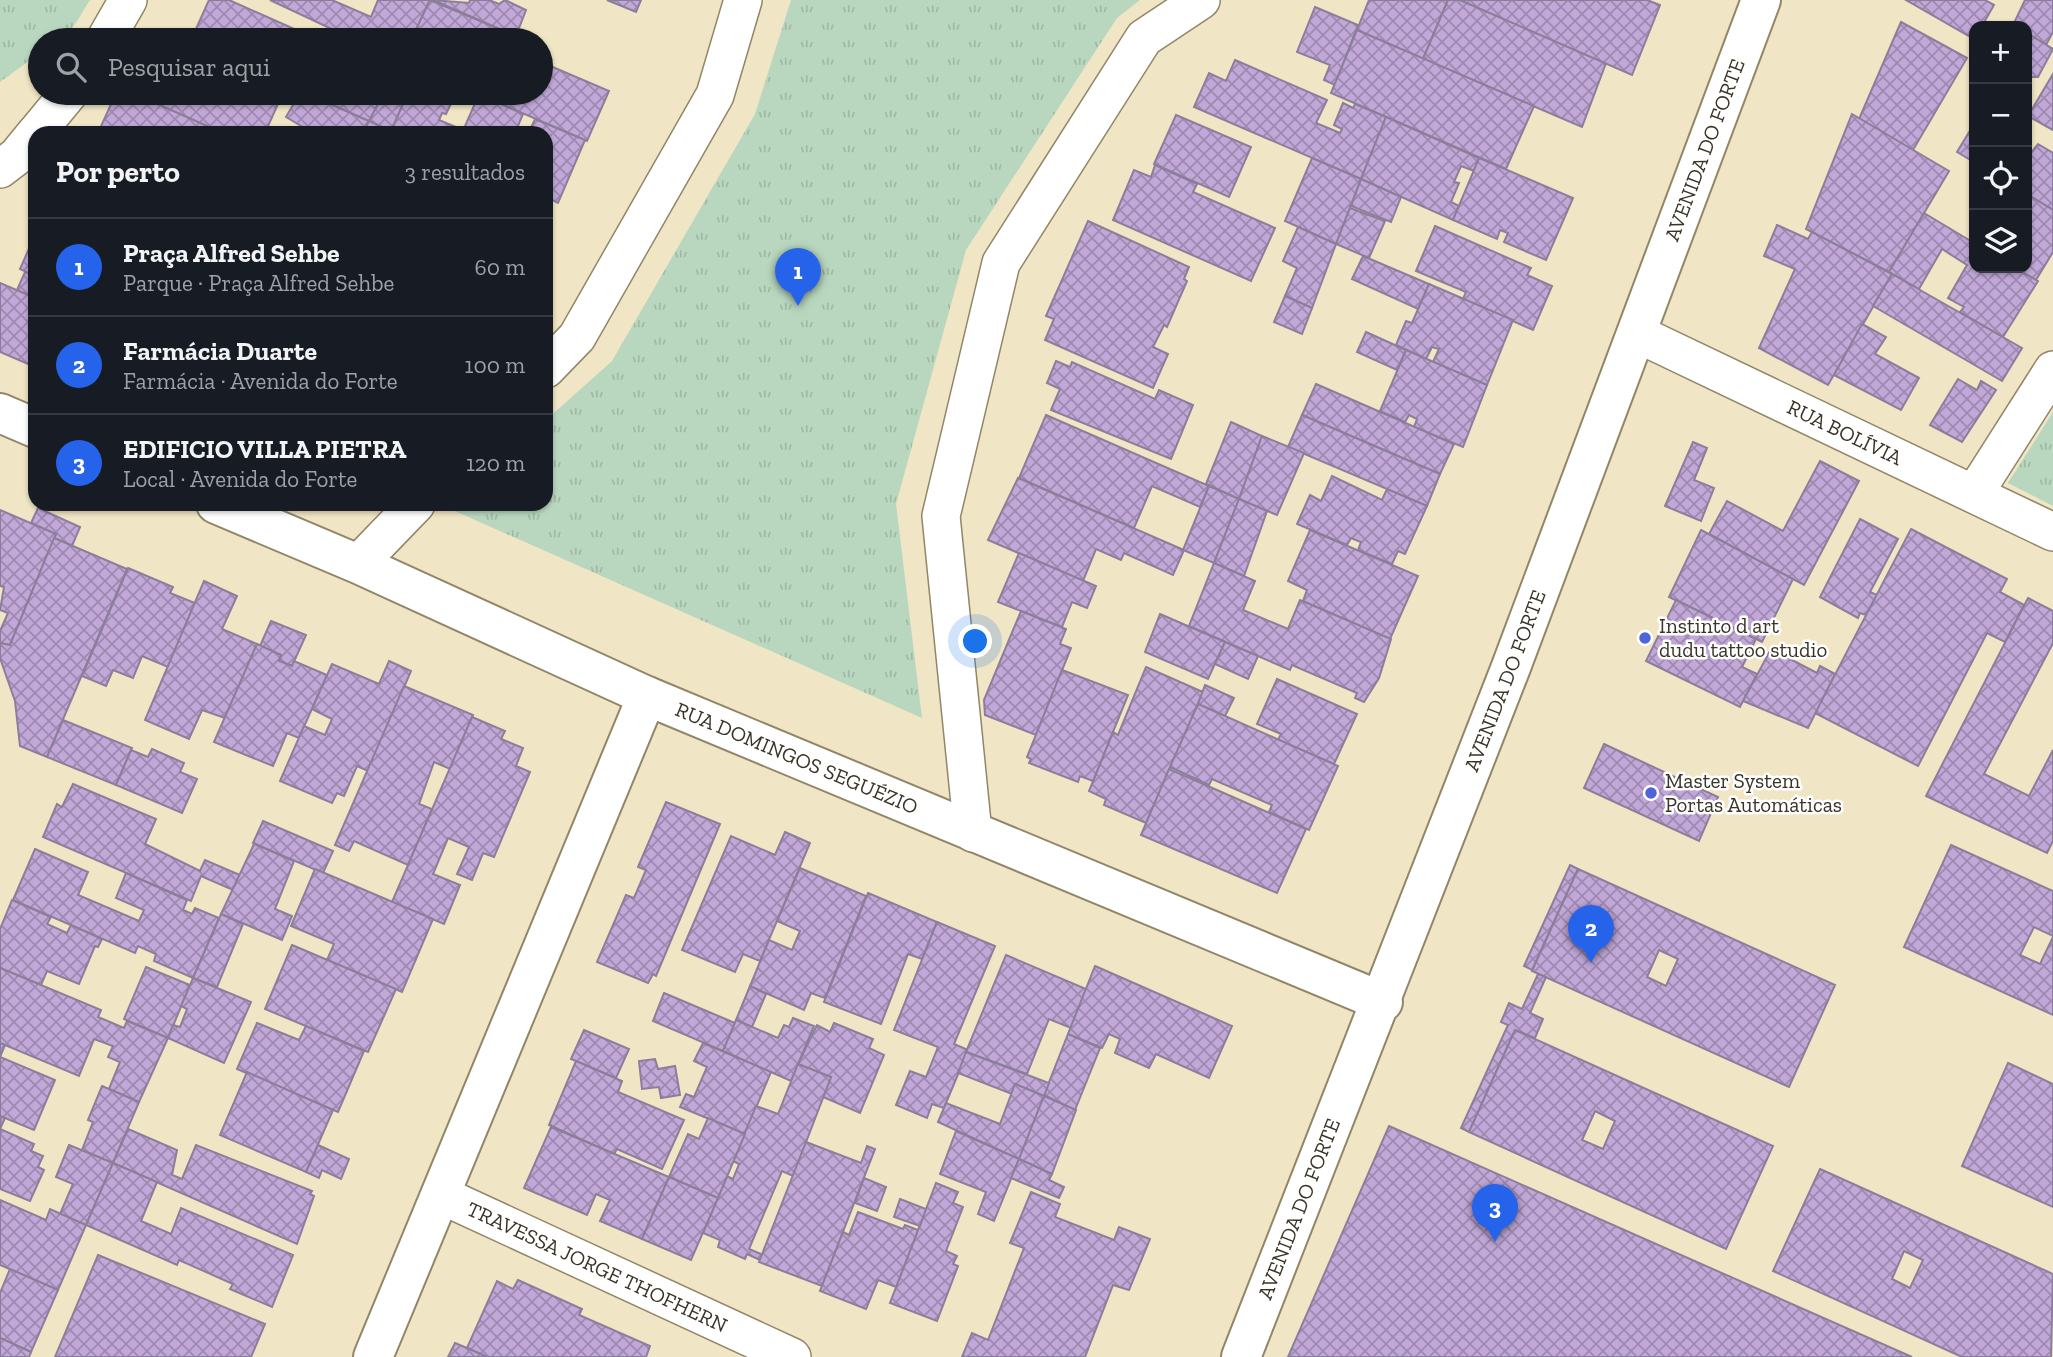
<!DOCTYPE html>
<html lang="pt">
<meta charset="utf-8">
<style>
:root{--surface:#171b24;--page:#20242c;--text:#f1f3f6;--muted:#9ea1a6;--line:#363941;--accent:#2563eb}
body{margin:0;font-family:"Zilla Slab",serif;background:var(--page);color:var(--text)}
.controls{position:absolute;right:21px;top:21px;display:grid;overflow:hidden;border-radius:14px;box-shadow:0 2px 5px #0004}
.controls button{width:63px;height:63px;display:grid;place-items:center;padding:0;border:0;border-bottom:2px solid var(--line);background:var(--surface);color:var(--text);font:35px sans-serif}
.you{position:absolute;left:976px;top:642px;width:24px;height:24px;margin:-18px;border:5px solid #fff;border-radius:50%;background:#1a73e8;box-shadow:0 0 0 10px #1a73e833}
.badge{display:grid;place-items:center;width:46px;height:46px;border-radius:50%;background:var(--accent);color:#fff;font-size:23px;font-weight:700}
.pin{position:absolute;translate:-50% -58px;filter:drop-shadow(0 2px 4px #0008)}
.pin::after{content:'';position:absolute;top:37px;width:24px;height:21px;background:inherit;clip-path:polygon(0 0,100% 0,50% 100%)}
.list{margin:0;padding:0;list-style:none}
h2{display:flex;justify-content:space-between;align-items:center;height:91px;margin:0;padding:0 28px;font-size:30px}
h2 small{font-size:23px;font-weight:400;color:var(--muted)}
.list li{display:grid;grid-template-columns:46px 1fr auto;gap:21px;align-items:center;box-sizing:border-box;height:98px;padding:0 28px;border-top:2px solid var(--line)}
.list b{display:block;font-size:26px;white-space:nowrap}
.list p{margin:0;font-size:23px;white-space:nowrap;color:var(--muted)}
.list em{font-size:23px;font-style:normal;color:var(--muted)}
.icon{flex:none;width:38px;height:38px;fill:none;stroke:currentColor;stroke-width:2;stroke-linecap:round;stroke-linejoin:round}
.map{position:relative;flex:none;width:2053px;height:1357px;overflow:hidden}
.search{position:absolute;background:var(--surface);box-shadow:0 2px 5px #0004;left:28px;top:28px;width:525px;height:77px;display:flex;align-items:center;gap:18px;box-sizing:border-box;padding:0 24px;border-radius:38px;color:var(--muted);font-size:26px}
.panel{position:absolute;background:var(--surface);box-shadow:0 2px 5px #0004;left:28px;top:126px;width:525px;height:385px;border-radius:21px}
.map>svg:first-child{display:block}
</style>
<div class="map">
<svg width="2053" height="1357" viewBox="0 0 2053 1357">
<defs>
<pattern id="park-tufts" width="24" height="20" patternUnits="userSpaceOnUse" patternTransform="scale(1.75)"><rect width="24" height="20" fill="#b9d7bf"/><path d="M3 7l-1-3M5 7V3M7 7l1-3M15 17l-1-3M17 17v-4M19 17l1-3" fill="none" stroke="#a0b9a4"/></pattern>
<pattern id="building-cross-hatch" width="8" height="8" patternUnits="userSpaceOnUse" patternTransform="scale(1.75)"><rect width="8" height="8" fill="#c1a8d9"/><path d="M0 0l8 8M0 8l8-8" fill="none" stroke="#9e8ab0"/></pattern>
</defs>
<rect width="100%" height="100%" fill="#f0e5c4"/>
<g fill="url(#park-tufts)">
<path d="M0,0H90C74,24 72,40 40,40V53L0,82Z"/>
<polygon points="791,0 1140,0 1117,18 966,250 896,504 922,718 448,508 452,504 546,504 546,420 612,361 755,114"/>
<polygon points="2053,412 2053,506 2008,483"/>
</g>
<g fill="url(#building-cross-hatch)" stroke="#8c7e9a" stroke-width="2" fill-rule="evenodd">
<polygon points="209,0 229,0 319,40 191,40"/>
<polygon points="270,0 332,0 371,17 378,0 430,0 411,40 355,40"/>
<polygon points="430,0 499,29 494,40 411,40"/>
<polygon points="433,0 469,3 470,0 489,0 499,4 505,0 526,10 516,36"/>
<polygon points="607,0 641,0 636,12"/>
<polygon points="1369,0 1448,0 1423,59 1357,30"/>
<polygon points="1448,0 1460,0 1606,63 1582,127 1423,59"/>
<polygon points="1460,0 1647,0 1660,5 1632,75"/>
<polygon points="1906,0 1985,0 1994,5 1982,26 1974,26 1974,39"/>
<polygon points="2025,0 2053,0 2053,32 2046,45 2027,33 2027,26 2013,25"/>
<polygon points="1315,7 1358,25 1335,85 1324,80 1330,65 1297,52"/>
<polygon points="1901,22 1967,58 1913,150 1859,119"/>
<polygon points="1357,30 1534,106 1506,169 1331,93"/>
<polygon points="2027,33 2053,49 2038,77 2027,77"/>
<polygon points="1235,60 1327,100 1316,123 1340,133 1342,129 1334,125 1343,103 1353,108 1355,104 1386,117 1361,179 1194,107 1209,73 1226,81"/>
<polygon points="541,62 609,91 587,141 476,93 541,93"/>
<polygon points="2053,74 2053,130 2028,116"/>
<polygon points="116,93 134,93 214,129 212,133 98,133"/>
<polygon points="157,93 272,93 281,97 265,133 223,133 153,102"/>
<polygon points="300,93 305,93 369,121 363,133 313,133 286,117"/>
<polygon points="327,93 384,93 369,121 322,100"/>
<polygon points="384,93 406,97 391,131 369,121"/>
<polygon points="408,93 456,93 446,114 442,113 439,120 456,127 453,133 391,131"/>
<polygon points="479,94 523,114 515,133 462,133"/>
<polygon points="1852,114 1949,171 1889,272 1806,229"/>
<polygon points="1176,115 1251,147 1229,197 1154,164"/>
<polygon points="1386,117 1479,158 1474,171 1461,166 1454,182 1459,183 1451,202 1459,206 1453,220 1361,179"/>
<polygon points="535,119 585,140 558,203 546,197 546,133 530,130"/>
<polygon points="369,121 391,131 396,133 363,133"/>
<polygon points="1974,124 1974,162 1957,152"/>
<polygon points="2038,144 2053,153 2053,210 2027,194 2027,158"/>
<polygon points="1312,158 1361,179 1336,244 1285,221"/>
<polygon points="1479,158 1573,198 1546,260 1504,242 1508,233 1500,230 1497,239 1453,220"/>
<polygon points="1155,165 1197,184 1193,192 1275,228 1251,281 1113,220 1134,170 1151,177"/>
<polygon points="1361,179 1401,197 1391,222 1351,206"/>
<polygon points="2027,194 2053,210 2053,252 2036,280 2015,268 2027,268"/>
<polygon points="1350,208 1385,221 1369,258 1336,244"/>
<polygon points="1924,213 1974,243 1974,268 2015,268 2038,281 2003,337 1960,312 1964,307 1948,298 1967,265 1942,249 1919,289 1889,272"/>
<polygon points="1088,221 1189,267 1184,279 1187,281 1167,327 1164,325 1153,347 1168,354 1153,388 1045,340 1054,319 1046,316"/>
<polygon points="1777,225 1808,239 1812,232 1892,274 1828,385 1759,348 1795,269 1764,256"/>
<polygon points="1435,226 1531,268 1527,275 1552,286 1533,330 1463,299 1466,292 1416,271"/>
<polygon points="1298,227 1336,244 1312,308 1285,296 1297,268 1283,261"/>
<polygon points="35,235 35,276 20,269"/>
<polygon points="1363,256 1429,284 1418,309 1352,279"/>
<polygon points="25,272 35,276 35,298 17,290"/>
<polygon points="1892,274 2022,348 2002,381 1873,306"/>
<polygon points="0,283 35,298 35,367 0,352"/>
<polygon points="1429,284 1513,320 1487,385 1433,362 1439,349 1432,347 1426,359 1396,345 1406,321 1412,323"/>
<polygon points="1285,296 1312,308 1302,334 1274,322"/>
<polygon points="1862,324 1886,337 1875,354 1919,378 1901,410 1834,375"/>
<polygon points="1366,332 1406,350 1397,370 1357,352"/>
<polygon points="1406,350 1487,385 1463,447 1414,427 1417,419 1409,415 1405,422 1380,411"/>
<polygon points="1056,361 1070,367 1072,362 1155,399 1159,390 1193,405 1171,459 1051,410 1060,389 1047,383"/>
<polygon points="1958,379 1977,390 1981,381 1996,390 1962,442 1930,425"/>
<polygon points="1316,384 1454,444 1440,474 1302,415"/>
<polygon points="1046,415 1209,486 1200,507 1152,486 1134,528 1019,478"/>
<polygon points="1302,415 1440,474 1427,506 1288,447"/>
<polygon points="1231,422 1262,436 1239,499 1206,484"/>
<polygon points="1262,436 1304,453 1277,515 1239,499"/>
<polygon points="1693,442 1707,448 1694,480 1714,488 1701,521 1665,506"/>
<polygon points="1820,461 1859,481 1804,585 1709,534 1727,501 1783,531"/>
<polygon points="1332,476 1382,500 1387,489 1427,506 1405,554 1398,551 1392,564 1358,550 1361,542 1351,538 1347,545 1297,524 1310,495 1321,501"/>
<polygon points="1018,478 1184,550 1173,575 1124,553 1121,560 1096,549 1083,581 988,540"/>
<polygon points="1209,486 1239,499 1214,563 1183,550"/>
<polygon points="1239,499 1267,511 1244,576 1214,563"/>
<polygon points="38,508 80,527 72,546 54,538 56,534 31,523"/>
<polygon points="0,510 56,534 10,645 0,643 0,631 8,613 0,610 4,587 0,586"/>
<polygon points="1860,519 1898,539 1870,592 1877,595 1866,615 1860,613 1858,618 1820,597"/>
<polygon points="1911,529 2007,579 2000,592 2024,605 2005,642 1987,633 1918,766 1815,713"/>
<polygon points="1310,530 1418,576 1390,639 1303,601 1307,590 1288,581"/>
<polygon points="1701,530 1793,579 1762,642 1669,597"/>
<polygon points="54,538 127,569 47,757 20,746 15,701 0,658 0,643 10,645"/>
<polygon points="1019,553 1096,586 1087,608 1072,602 1062,627 998,602"/>
<polygon points="1214,563 1255,581 1243,610 1288,629 1300,600 1391,639 1379,678 1364,702 1355,698 1357,693 1292,665 1290,670 1189,626"/>
<polygon points="128,568 173,587 170,593 195,603 168,667 142,656 133,678 113,670 106,686 82,676"/>
<polygon points="204,581 237,596 222,629 257,644 225,718 202,710 189,739 145,720"/>
<polygon points="2028,598 2053,611 2053,643 1984,774 2029,796 2053,750 2053,841 2047,853 1926,796"/>
<polygon points="1676,600 1756,639 1742,667 1757,674 1740,707 1646,661"/>
<polygon points="1021,611 1066,629 1060,644 1071,648 1036,735 985,715 984,700"/>
<polygon points="1160,614 1225,642 1208,679 1145,652"/>
<polygon points="271,621 306,635 292,666 279,661 281,655 260,646"/>
<polygon points="1225,642 1258,656 1248,679 1215,664"/>
<polygon points="257,644 281,655 279,661 292,666 294,661 327,675 299,738 287,733 273,766 214,742"/>
<polygon points="1771,649 1817,673 1820,666 1835,674 1808,728 1743,701"/>
<polygon points="389,661 411,671 368,771 357,766 344,796 337,793 332,803 280,781 304,726 325,735 332,719 312,709 332,664 379,684"/>
<polygon points="1146,667 1203,692 1146,823 1104,805 1106,799 1089,791 1113,732 1118,735"/>
<polygon points="1062,670 1128,695 1093,781 1080,776 1078,782 1029,763 1031,759 1027,757"/>
<polygon points="1277,679 1357,714 1334,764 1278,740 1281,734 1257,724"/>
<polygon points="1205,685 1234,698 1225,716 1198,704"/>
<polygon points="404,686 473,715 450,769 434,762 419,804 432,809 408,865 354,841 349,851 335,845"/>
<polygon points="1198,704 1338,766 1309,830 1269,812 1272,805 1212,779 1209,785 1170,767"/>
<polygon points="472,717 505,731 501,739 523,748 516,766 530,772 494,857 483,853 472,880 457,874 469,847 448,838 433,874 460,885 444,924 392,902"/>
<polygon points="63,720 132,748 116,785 47,757"/>
<polygon points="1604,744 1718,797 1699,841 1584,788"/>
<polygon points="152,749 184,763 180,772 197,779 182,813 116,785 131,750 148,757"/>
<polygon points="1169,769 1306,829 1277,893 1141,835"/>
<polygon points="73,784 156,819 145,844 200,871 205,860 240,875 233,890 201,876 191,901 43,837 57,804 62,807"/>
<polygon points="666,802 720,824 656,976 653,974 648,983 597,962 626,895 634,898 646,870 638,867"/>
<polygon points="263,821 333,851 323,873 253,843"/>
<polygon points="785,832 810,843 760,961 743,954 735,972 682,950 731,836 775,855"/>
<polygon points="254,844 294,861 275,909 292,916 282,940 221,914"/>
<polygon points="1951,845 2053,891 2053,936 2034,927 2020,955 2040,964 2053,937 2053,1015 1904,947"/>
<polygon points="35,849 88,872 78,895 139,921 144,910 116,898 126,873 187,900 183,910 192,914 195,908 219,918 193,978 154,961 156,954 138,946 135,953 13,900"/>
<polygon points="1570,865 1578,869 1532,970 1524,966"/>
<polygon points="800,868 866,896 825,998 811,993 804,1010 750,986 769,940 792,950 800,931 777,921"/>
<polygon points="315,869 433,919 402,992 327,960 334,944 291,926"/>
<path d="M1578,869L1835,985L1789,1087L1532,971ZM1659,950L1678,959L1666,986L1647,977Z"/>
<polygon points="868,893 937,922 922,959 908,954 881,1024 824,1002"/>
<polygon points="12,900 51,917 47,924 67,933 71,925 102,939 98,947 95,946 79,984 47,971 41,985 0,968 0,929"/>
<polygon points="221,914 243,924 217,987 193,978"/>
<polygon points="937,922 995,946 954,1044 968,1050 961,1067 944,1108 932,1104 927,1118 896,1105 910,1071 926,1077 938,1047 894,1030"/>
<polygon points="292,945 396,989 368,1052 265,1009"/>
<polygon points="1006,955 1086,989 1071,1028 1049,1019 1027,1074 966,1052"/>
<polygon points="1095,966 1232,1026 1209,1078 1156,1054 1149,1068 1115,1053 1120,1039 1109,1034 1102,1048 1068,1034"/>
<polygon points="146,967 190,985 168,1038 124,1019"/>
<polygon points="0,968 101,1010 98,1017 124,1028 127,1021 168,1038 139,1102 109,1089 120,1062 108,1057 113,1046 94,1039 79,1076 0,1043"/>
<polygon points="1538,974 1546,977 1530,1013 1543,1019 1535,1038 1515,1030 1469,1132 1461,1128 1508,1025 1501,1022 1509,1003 1522,1009"/>
<polygon points="193,978 251,1002 224,1063 168,1038 173,1025 180,1027 187,1009 181,1006"/>
<polygon points="750,986 766,994 752,1027 736,1020"/>
<polygon points="664,993 735,1023 723,1051 653,1021"/>
<polygon points="793,1018 814,1026 791,1081 723,1051 736,1020 778,1038 784,1025 789,1027"/>
<polygon points="257,1023 299,1040 306,1026 364,1051 338,1112 237,1069"/>
<polygon points="834,1023 873,1039 869,1048 884,1055 860,1113 823,1097 831,1077 798,1064 817,1025 830,1032"/>
<polygon points="584,1030 629,1049 616,1078 571,1059"/>
<path d="M1515,1030L1773,1146L1726,1249L1469,1132ZM1595,1111L1615,1121L1603,1149L1582,1140Z"/>
<polygon points="1068,1034 1100,1048 1075,1110 1044,1095"/>
<polygon points="0,1043 5,1045 0,1057 55,1080 34,1130 0,1116"/>
<polygon points="703,1043 771,1072 745,1134 680,1107 686,1094 694,1097 707,1067 694,1061"/>
<polygon points="966,1052 1049,1083 1044,1096 1015,1084 1012,1094 958,1073"/>
<polygon points="655,1059 658,1069 675,1066 680,1095 661,1098 659,1087 642,1089 639,1061"/>
<polygon points="576,1061 622,1081 618,1092 684,1120 662,1169 617,1149 614,1154 549,1125"/>
<polygon points="2008,1063 2053,1084 2053,1207 1962,1166"/>
<polygon points="798,1064 831,1077 793,1176 782,1171 749,1249 763,1255 760,1260 747,1254 745,1259 718,1247 720,1240 703,1233 727,1176 733,1179 739,1164 733,1161 756,1106 778,1114"/>
<polygon points="247,1072 333,1110 306,1172 220,1135"/>
<polygon points="1015,1084 1044,1096 1019,1159 938,1122 946,1103 1000,1124"/>
<polygon points="102,1086 139,1102 113,1163 82,1150 93,1122 88,1120"/>
<polygon points="1044,1096 1076,1110 1052,1174 1019,1159"/>
<polygon points="0,1116 5,1118 0,1129 34,1144 31,1151 43,1156 38,1167 44,1170 30,1201 0,1189"/>
<polygon points="708,1118 745,1134 718,1198 669,1177 688,1134 699,1139"/>
<polygon points="1389,1126 1912,1357 1288,1357"/>
<polygon points="551,1127 669,1177 642,1239 600,1221 610,1200 596,1194 587,1215 524,1188"/>
<polygon points="128,1129 177,1150 172,1175 182,1179 196,1145 312,1191 310,1194 314,1196 297,1244 113,1163"/>
<polygon points="956,1131 1019,1159 994,1221 978,1214 986,1192 940,1174"/>
<polygon points="806,1142 861,1163 867,1146 875,1149 822,1286 759,1262"/>
<polygon points="69,1145 113,1163 86,1225 60,1214 73,1184 56,1177"/>
<polygon points="318,1145 349,1159 341,1179 322,1170 319,1178 306,1172"/>
<polygon points="1019,1159 1052,1174 1049,1180 1064,1187 1059,1198 1011,1178"/>
<polygon points="113,1163 157,1182 141,1221 171,1234 181,1208 293,1255 272,1307 230,1289 233,1284 179,1260 177,1265 86,1225"/>
<path d="M1820,1169L2053,1274L2051,1357H1962L1773,1271ZM1904,1251L1923,1260L1910,1288L1892,1279Z"/>
<polygon points="669,1177 718,1198 691,1260 642,1239"/>
<polygon points="864,1178 886,1187 877,1211 855,1203"/>
<polygon points="936,1183 958,1192 953,1203 963,1207 946,1251 957,1256 953,1264 958,1266 937,1321 890,1303"/>
<polygon points="1031,1192 1060,1204 1055,1217 1114,1240 1119,1227 1150,1239 1129,1290 1113,1285 1085,1357 962,1357 972,1333 988,1340 1024,1248 1010,1243"/>
<polygon points="900,1199 926,1209 920,1226 894,1217"/>
<polygon points="0,1200 46,1220 50,1209 86,1225 58,1290 0,1265"/>
<polygon points="858,1212 903,1229 905,1225 918,1230 896,1287 878,1280 866,1309 820,1291 843,1232 849,1235"/>
<polygon points="98,1255 265,1324 251,1357 55,1357"/>
<polygon points="10,1269 58,1290 31,1352 0,1338 0,1293"/>
<polygon points="518,1280 582,1309 579,1315 650,1346 646,1357 487,1357 467,1348 497,1281 513,1289"/>
<polygon points="0,1338 31,1352 29,1357 0,1357"/>
<polygon points="455,1343 467,1348 487,1357 448,1357"/>
</g>
<g fill="none" stroke-linecap="round" stroke-linejoin="round">
<g stroke="#918668" stroke-width="40">
<g id="street">
<polyline points="105,40 128,0"/>
<polyline points="36,133 69,93"/>
<polyline points="0,169 17,156 35,134"/>
<path id="s1" d="M1638,334L2053,532"/>
<polyline points="546,369 577,337 715,95 743,0"/>
<polyline points="1974,494 2053,370"/>
<polyline points="358,564 416,504"/>
<polyline points="973,833 941,516 1001,263 1144,38 1201,0"/>
<path id="s2" d="M441,1195L792,1357"/>
</g>
</g>
<g stroke="#918668" stroke-width="42">
<g id="secondary">
<polyline points="0,413 35,428"/>
<path id="s3" d="M216,504L358,564L647,696L1383,1002"/>
<polyline points="373,1357 647,696"/>
<path id="s4" d="M1241,1357L1511,667L1761,0"/>
</g>
</g>
<use href="#street" stroke="#fff" stroke-width="37"/>
<use href="#secondary" stroke="#fff" stroke-width="38"/>
</g>
<g fill="#4e65da" stroke="#fff" stroke-width="2.5">
<circle cx="1645" cy="638" r="7"/>
<circle cx="1651" cy="793" r="7"/>
</g>
<g text-anchor="middle" stroke-width="5" stroke-linejoin="round" paint-order="stroke">
<g font-size="21" fill="#393427" stroke="#fff">
<text dy="7" stroke="none"><textPath href="#s4" startOffset="1293">AVENIDA DO FORTE</textPath></text>
<text dy="7" stroke="none"><textPath href="#s1" startOffset="229">RUA BOLÍVIA</textPath></text>
<text dy="7" stroke="none"><textPath href="#s4" startOffset="726">AVENIDA DO FORTE</textPath></text>
<text dy="7" stroke="none"><textPath href="#s3" startOffset="634">RUA DOMINGOS SEGUÉZIO</textPath></text>
<text dy="7" stroke="none"><textPath href="#s4" startOffset="159">AVENIDA DO FORTE</textPath></text>
<text dy="7" stroke="none"><textPath href="#s2" startOffset="172">TRAVESSA JORGE THOFHERN</textPath></text>
</g>
<g font-size="21" fill="#393427" stroke="#fff" text-anchor="start">
<text x="1659" y="633">Instinto d art<tspan x="1659" dy="24">dudu tattoo studio</tspan></text>
<text x="1665" y="788">Master System<tspan x="1665" dy="24">Portas Automáticas</tspan></text>
</g>
</g>
</svg>
<div class="controls">
<button>+</button>
<button>−</button>
<button><svg class="icon" aria-label="locate" viewBox="0 0 24 24"><circle cx="12" cy="12" r="6"/><path d="M12 2v4M12 18v4M2 12h4M18 12h4"/></svg></button>
<button><svg class="icon" aria-label="layers" viewBox="0 0 24 24"><path d="M12 4l9 5-9 5-9-5zM3 14l9 5 9-5"/></svg></button>
</div>
<div class="you"></div>
<div class="pin badge" style="left:798px;top:306px">1</div>
<div class="pin badge" style="left:1591px;top:963px">2</div>
<div class="pin badge" style="left:1495px;top:1242px">3</div>
<div class="search"><svg class="icon" aria-label="search" viewBox="0 0 24 24"><circle cx="10" cy="10" r="6"/><path d="M15 15l6 6"/></svg>Pesquisar aqui</div>
<section class="panel">
<h2>Por perto<small>3 resultados</small></h2>
<ul class="list">
<li><span class="badge">1</span><div><b>Praça Alfred Sehbe</b><p>Parque · Praça Alfred Sehbe</p></div><em>60 m</em></li>
<li><span class="badge">2</span><div><b>Farmácia Duarte</b><p>Farmácia · Avenida do Forte</p></div><em>100 m</em></li>
<li><span class="badge">3</span><div><b>EDIFICIO VILLA PIETRA</b><p>Local · Avenida do Forte</p></div><em>120 m</em></li>
</ul>
</section>
</div>
